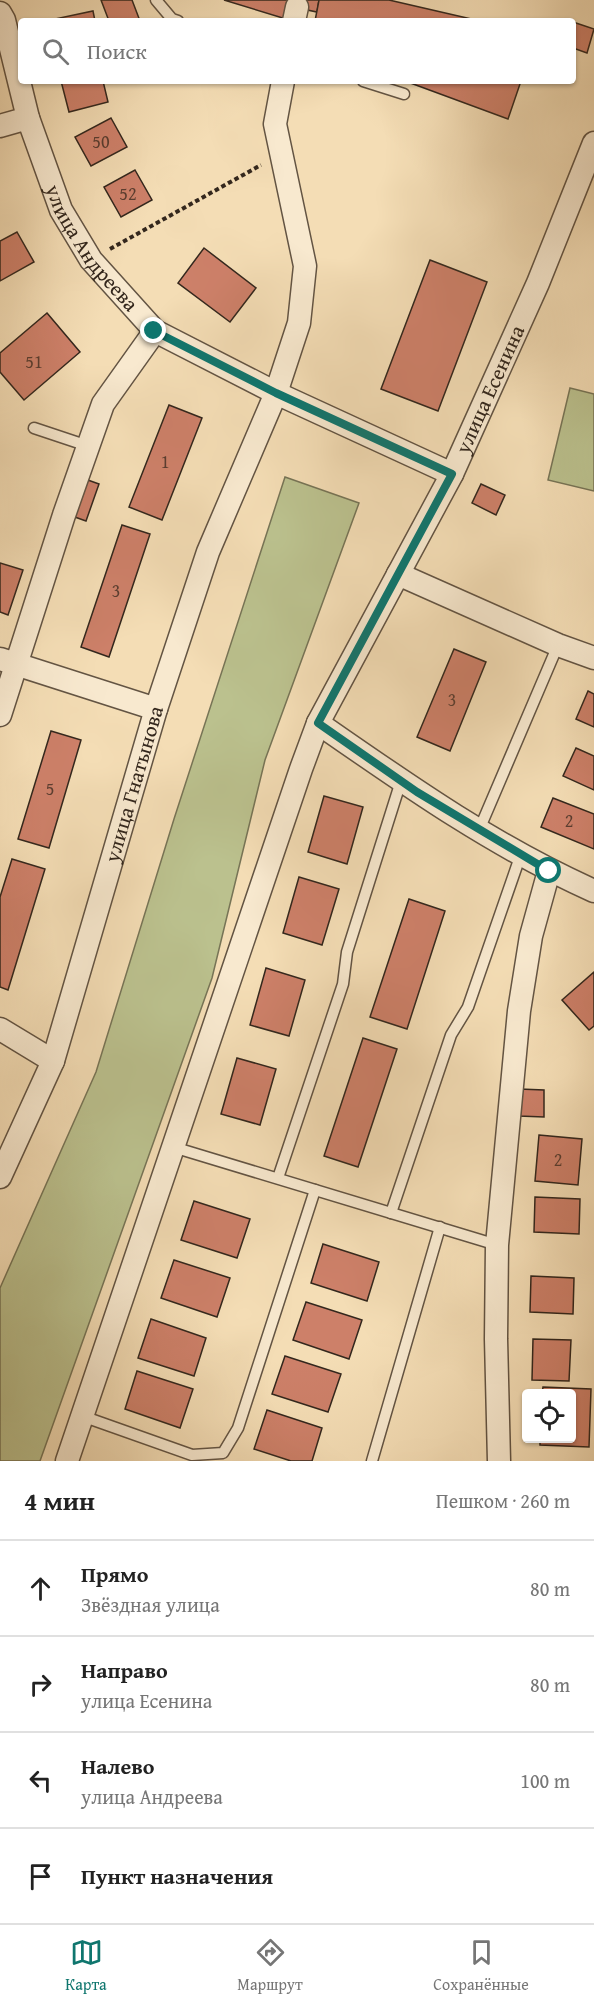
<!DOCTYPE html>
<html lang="ru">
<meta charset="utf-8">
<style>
:root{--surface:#fff;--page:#f6f6f6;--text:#222;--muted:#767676;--line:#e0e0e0;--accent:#0f766e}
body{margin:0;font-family:"Gentium Book Plus",serif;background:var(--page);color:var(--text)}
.controls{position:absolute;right:18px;bottom:18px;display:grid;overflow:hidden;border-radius:6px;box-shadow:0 2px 4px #0004}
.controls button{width:54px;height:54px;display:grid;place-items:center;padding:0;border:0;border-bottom:2px solid var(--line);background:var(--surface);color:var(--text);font:30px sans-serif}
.stop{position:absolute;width:18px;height:18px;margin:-14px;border:4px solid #0f766e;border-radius:50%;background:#fff}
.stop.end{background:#0f766e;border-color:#fff;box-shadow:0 2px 6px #0008}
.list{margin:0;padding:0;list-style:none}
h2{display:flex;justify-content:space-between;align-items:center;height:78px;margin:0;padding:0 24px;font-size:26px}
h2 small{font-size:20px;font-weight:400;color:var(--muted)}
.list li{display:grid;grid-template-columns:39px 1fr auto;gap:18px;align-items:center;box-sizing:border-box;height:96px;padding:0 24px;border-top:2px solid var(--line)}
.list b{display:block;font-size:22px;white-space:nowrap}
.list p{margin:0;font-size:20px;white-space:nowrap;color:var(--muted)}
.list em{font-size:20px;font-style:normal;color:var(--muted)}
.icon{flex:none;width:33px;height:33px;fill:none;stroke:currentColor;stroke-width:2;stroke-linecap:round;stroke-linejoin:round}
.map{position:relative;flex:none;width:594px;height:1461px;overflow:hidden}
.search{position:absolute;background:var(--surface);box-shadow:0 2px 4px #0004;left:18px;right:18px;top:18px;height:66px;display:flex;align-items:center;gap:15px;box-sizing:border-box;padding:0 21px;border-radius:6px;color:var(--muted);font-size:22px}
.sheet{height:462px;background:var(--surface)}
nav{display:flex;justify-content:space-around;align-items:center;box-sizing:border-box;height:84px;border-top:2px solid var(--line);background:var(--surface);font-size:16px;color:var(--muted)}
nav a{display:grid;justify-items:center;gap:3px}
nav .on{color:var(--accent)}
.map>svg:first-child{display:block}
</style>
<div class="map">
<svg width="594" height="1461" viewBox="0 0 594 1461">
<rect width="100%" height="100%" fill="#f4ddb5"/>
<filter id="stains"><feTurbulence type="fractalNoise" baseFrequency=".00333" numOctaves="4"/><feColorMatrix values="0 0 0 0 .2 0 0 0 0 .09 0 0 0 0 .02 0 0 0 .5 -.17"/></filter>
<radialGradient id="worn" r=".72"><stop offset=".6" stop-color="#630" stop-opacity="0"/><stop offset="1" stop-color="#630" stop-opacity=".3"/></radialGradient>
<g fill="#bbc18e" stroke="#777456" stroke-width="1.5">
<polygon points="570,388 594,394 594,491 548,480"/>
<polygon points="285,477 359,503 265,760 212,978 40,1461 0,1461 0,1288 96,1072 174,819"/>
</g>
<g fill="#cd8069" stroke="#33271d" stroke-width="1.5">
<polygon points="101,0 132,0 140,21 109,21"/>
<polygon points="224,0 319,0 317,12 288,6 286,19"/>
<polygon points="319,0 389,0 480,21 315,21"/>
<polygon points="93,11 95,21 50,21 50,20"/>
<polygon points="573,22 594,29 587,53 573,48"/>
<polygon points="61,81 103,81 108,102 69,112"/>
<polygon points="405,81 521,81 508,119"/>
<polygon points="111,118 127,147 91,166 75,137"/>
<polygon points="135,170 152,200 121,217 104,187"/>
<polygon points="17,232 34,262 0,281 0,241"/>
<polygon points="204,248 256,288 230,322 178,283"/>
<polygon points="430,260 487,282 438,411 381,389"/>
<polygon points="47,313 80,352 24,400 0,372 0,353"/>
<polygon points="169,405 202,418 162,520 129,507"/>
<polygon points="85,479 99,484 86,521 72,516"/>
<polygon points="481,484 505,495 496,515 472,503"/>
<polygon points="122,525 150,534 109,657 81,647"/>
<polygon points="0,563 23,570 8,615 0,612"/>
<polygon points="454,649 486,662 450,751 417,737"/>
<polygon points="588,691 594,694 594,727 576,719"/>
<polygon points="51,731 81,740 49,848 18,839"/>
<polygon points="576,748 594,756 594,790 563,776"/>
<polygon points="324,796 363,807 347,864 308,852"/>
<polygon points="553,798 594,814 594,849 541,827"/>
<polygon points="12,859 45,869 8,990 0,987 0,897"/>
<polygon points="299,877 339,889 322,945 283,933"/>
<polygon points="409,899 445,911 407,1029 370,1017"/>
<polygon points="266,968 305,980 289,1036 250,1025"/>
<polygon points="594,972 594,1026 589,1030 562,1000"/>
<polygon points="363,1038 397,1049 358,1167 324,1156"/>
<polygon points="237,1058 276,1069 260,1125 221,1114"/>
<polygon points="519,1089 544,1090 544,1117 519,1116"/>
<polygon points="539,1135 582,1139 578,1185 535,1181"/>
<polygon points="535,1197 580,1199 579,1234 534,1232"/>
<polygon points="194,1201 250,1219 237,1258 181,1240"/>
<polygon points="323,1244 379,1262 367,1301 311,1283"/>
<polygon points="174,1260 230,1278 217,1317 161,1298"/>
<polygon points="531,1276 574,1278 573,1314 530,1312"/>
<polygon points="306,1302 362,1320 349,1359 293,1340"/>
<polygon points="151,1319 206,1338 194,1376 138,1358"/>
<polygon points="533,1339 571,1340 569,1381 532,1380"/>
<polygon points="285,1356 341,1374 328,1412 272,1394"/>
<polygon points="137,1371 193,1389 180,1428 125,1409"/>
<polygon points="543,1387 591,1389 589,1447 540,1445 540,1438 572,1438 572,1394 542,1394"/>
<polygon points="267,1410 322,1428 312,1461 291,1461 254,1449"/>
</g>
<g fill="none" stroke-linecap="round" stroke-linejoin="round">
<g stroke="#635443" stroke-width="13">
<g id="lane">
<polyline points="156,0 172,19 178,21"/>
<polyline points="363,81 404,94"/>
<polyline points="34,428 88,446"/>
<polyline points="479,830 558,645"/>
<polyline points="173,1147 497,1245"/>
<polyline points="278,1178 343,984 347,952 401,781"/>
<polyline points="391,1213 451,1035 468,1007 521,854"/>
<polyline points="82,1416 192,1455 223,1453 238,1428 315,1190"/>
<polyline points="372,1461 440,1227"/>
</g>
</g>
<g stroke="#635443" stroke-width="25">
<g id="street">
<path id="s1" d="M0,13L4,20L28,118L61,210L91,260L155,331L276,393L452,474"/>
<polyline points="294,21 297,7"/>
<polyline points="0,126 28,118"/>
<polyline points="398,574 558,645 594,658"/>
<polyline points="0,659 156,709"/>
<polyline points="0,715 64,515 103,404 155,331"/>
<path d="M318,723C407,785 495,847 594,891"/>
<polyline points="0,1029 53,1061"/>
<path id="s2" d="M0,1177L53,1061L156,709L208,552L276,393L299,323L305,266L275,124L283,81"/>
<path id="s3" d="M67,1461L301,769L318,723L452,474L538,283L594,143"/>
<polyline points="499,1461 496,1339 497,1245 519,1011 531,936 549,871"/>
</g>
</g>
<polyline stroke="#33271d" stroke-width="4" stroke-dasharray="4.5 3" stroke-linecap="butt" points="110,249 261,165"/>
<use href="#lane" stroke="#f8e9cf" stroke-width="10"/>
<use href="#street" stroke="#f8e9cf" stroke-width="22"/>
</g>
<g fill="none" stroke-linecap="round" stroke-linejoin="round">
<polyline stroke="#0f766e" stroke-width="8" points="154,331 276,393 452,474 318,723 417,792 549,871"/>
</g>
<g text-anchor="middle" stroke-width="5" stroke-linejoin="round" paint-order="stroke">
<g font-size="18" fill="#5a3d30">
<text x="101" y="148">50</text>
<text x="128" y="200">52</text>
<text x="34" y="368">51</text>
<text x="165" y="468">1</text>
<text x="116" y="597">3</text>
<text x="452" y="706">3</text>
<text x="50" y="795">5</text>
<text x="569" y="827">2</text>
<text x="558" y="1166">2</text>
</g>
<g font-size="21" fill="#33271d" stroke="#f8e9cf">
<text dy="7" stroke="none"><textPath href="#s1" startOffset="255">улица Андреева</textPath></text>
<text dy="7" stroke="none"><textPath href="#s3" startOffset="1155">улица Есенина</textPath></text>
<text dy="7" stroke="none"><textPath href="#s2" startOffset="416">улица Гнатынова</textPath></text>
</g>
</g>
<rect width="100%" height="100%" filter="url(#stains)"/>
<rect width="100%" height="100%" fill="url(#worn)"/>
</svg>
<div class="controls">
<button><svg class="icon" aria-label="locate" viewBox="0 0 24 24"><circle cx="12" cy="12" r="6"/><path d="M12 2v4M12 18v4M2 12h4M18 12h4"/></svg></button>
</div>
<div class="stop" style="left:549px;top:871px"></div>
<div class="stop end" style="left:154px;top:331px"></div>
<div class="search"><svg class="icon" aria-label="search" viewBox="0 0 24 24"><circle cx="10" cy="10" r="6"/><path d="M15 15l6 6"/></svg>Поиск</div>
</div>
<section class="sheet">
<h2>4 мин<small>Пешком · 260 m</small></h2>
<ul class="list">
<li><svg class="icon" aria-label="ahead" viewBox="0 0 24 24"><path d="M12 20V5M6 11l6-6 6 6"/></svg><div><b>Прямо</b><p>Звёздная улица</p></div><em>80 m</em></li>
<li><svg class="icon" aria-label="right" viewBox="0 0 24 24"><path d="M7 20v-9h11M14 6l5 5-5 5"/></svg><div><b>Направо</b><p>улица Есенина</p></div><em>80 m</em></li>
<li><svg class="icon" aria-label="left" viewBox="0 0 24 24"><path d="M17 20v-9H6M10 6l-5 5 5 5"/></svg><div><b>Налево</b><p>улица Андреева</p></div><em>100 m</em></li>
<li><svg class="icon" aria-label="arrive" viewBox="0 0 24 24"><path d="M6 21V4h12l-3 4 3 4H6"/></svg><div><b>Пункт назначения</b></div></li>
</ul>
</section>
<nav>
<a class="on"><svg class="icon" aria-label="map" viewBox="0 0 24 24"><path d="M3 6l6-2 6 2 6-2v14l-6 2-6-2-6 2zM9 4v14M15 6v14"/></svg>Карта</a>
<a><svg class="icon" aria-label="directions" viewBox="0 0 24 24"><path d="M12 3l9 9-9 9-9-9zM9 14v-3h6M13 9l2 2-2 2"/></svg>Маршрут</a>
<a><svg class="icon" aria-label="saved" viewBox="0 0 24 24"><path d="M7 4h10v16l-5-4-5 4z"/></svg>Сохранённые</a>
</nav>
